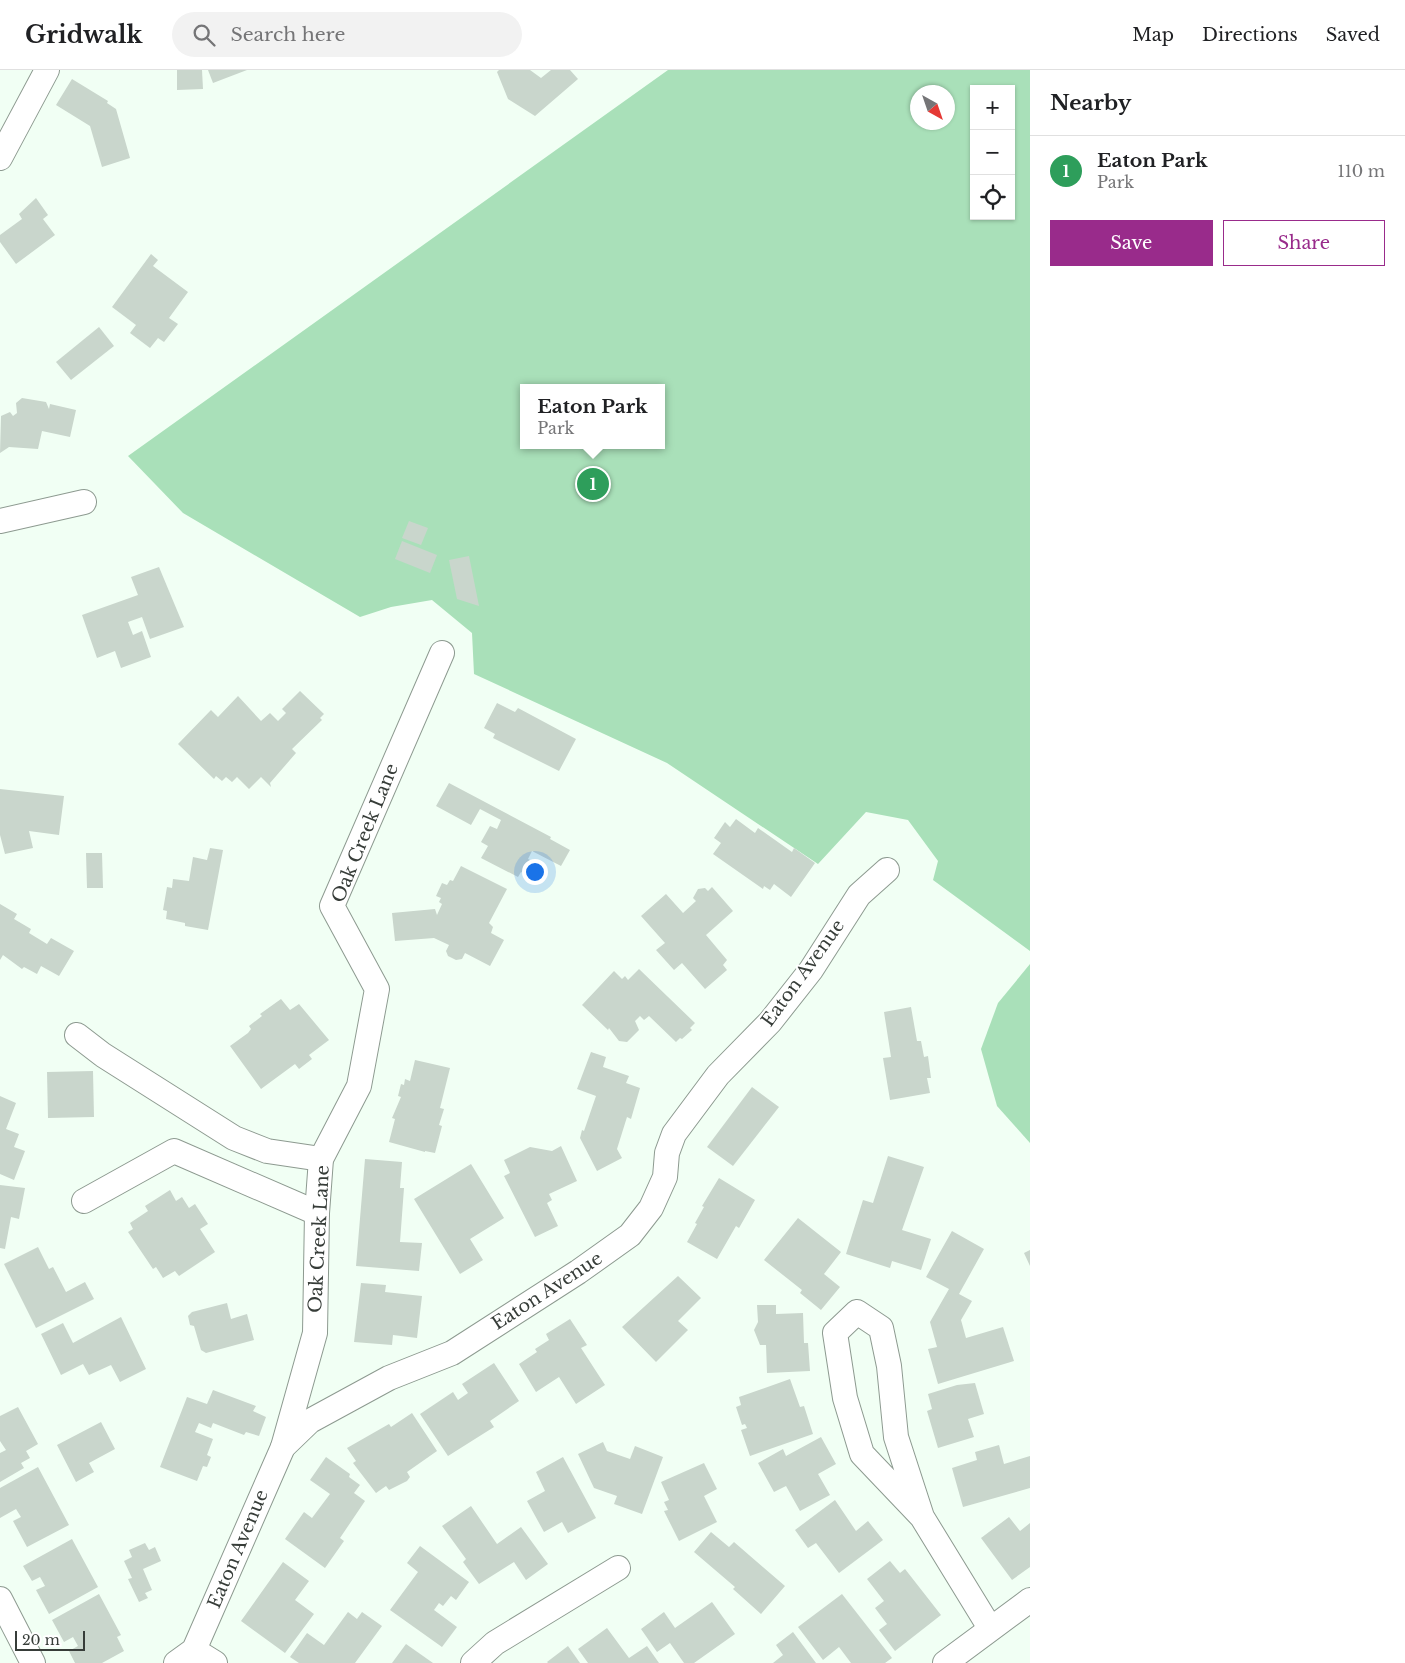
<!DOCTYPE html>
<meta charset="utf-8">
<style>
:root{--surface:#fff;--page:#f2f2f2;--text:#202124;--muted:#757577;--line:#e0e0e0;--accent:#992b8b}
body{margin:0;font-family:"Libre Baskerville",serif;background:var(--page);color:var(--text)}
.controls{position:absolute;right:15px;top:15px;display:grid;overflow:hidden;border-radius:0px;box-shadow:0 1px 4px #0004}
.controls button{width:45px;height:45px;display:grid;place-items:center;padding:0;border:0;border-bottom:1px solid var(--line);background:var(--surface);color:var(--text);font:25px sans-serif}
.compass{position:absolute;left:910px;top:15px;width:45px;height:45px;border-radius:50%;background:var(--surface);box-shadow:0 1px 4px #0004;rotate:140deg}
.scale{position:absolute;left:15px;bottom:12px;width:70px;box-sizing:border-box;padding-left:5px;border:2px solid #373d39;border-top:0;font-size:14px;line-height:18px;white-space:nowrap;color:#373d39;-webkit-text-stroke:4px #fff;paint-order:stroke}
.you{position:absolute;left:534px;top:801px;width:18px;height:18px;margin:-12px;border:4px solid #fff;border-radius:50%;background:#1a73e8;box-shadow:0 0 0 8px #1a73e833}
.badge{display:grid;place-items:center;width:32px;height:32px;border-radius:50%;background:var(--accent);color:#fff;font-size:16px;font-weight:700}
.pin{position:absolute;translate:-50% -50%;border:2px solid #fff;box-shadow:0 1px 5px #0006}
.popup{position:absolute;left:520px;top:314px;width:145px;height:65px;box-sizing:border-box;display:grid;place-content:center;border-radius:0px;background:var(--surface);filter:drop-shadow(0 1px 4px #0005);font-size:16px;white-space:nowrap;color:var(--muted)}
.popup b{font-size:19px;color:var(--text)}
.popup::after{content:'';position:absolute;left:50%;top:100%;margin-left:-10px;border:10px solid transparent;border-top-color:var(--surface)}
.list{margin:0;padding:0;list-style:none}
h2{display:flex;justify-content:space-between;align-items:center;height:65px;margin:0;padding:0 20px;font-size:21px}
h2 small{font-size:16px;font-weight:400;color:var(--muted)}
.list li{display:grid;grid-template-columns:32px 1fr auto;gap:15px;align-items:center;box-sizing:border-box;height:70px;padding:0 20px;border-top:1px solid var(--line)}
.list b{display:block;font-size:19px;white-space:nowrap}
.list p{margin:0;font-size:16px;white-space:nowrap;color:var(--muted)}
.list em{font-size:16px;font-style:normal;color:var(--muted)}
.actions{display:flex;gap:10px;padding:15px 20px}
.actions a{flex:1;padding:11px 0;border:1px solid var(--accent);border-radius:0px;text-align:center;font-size:18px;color:var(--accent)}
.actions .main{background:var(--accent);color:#fff}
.icon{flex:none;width:28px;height:28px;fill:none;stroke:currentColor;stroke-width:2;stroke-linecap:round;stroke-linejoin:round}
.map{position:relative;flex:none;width:1030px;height:1593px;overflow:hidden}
header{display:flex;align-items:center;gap:30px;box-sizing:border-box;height:70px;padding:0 25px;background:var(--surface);border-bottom:1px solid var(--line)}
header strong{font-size:24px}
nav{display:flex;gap:28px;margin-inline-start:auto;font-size:18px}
.search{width:350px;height:45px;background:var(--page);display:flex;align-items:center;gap:12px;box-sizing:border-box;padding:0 18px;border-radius:28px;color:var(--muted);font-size:19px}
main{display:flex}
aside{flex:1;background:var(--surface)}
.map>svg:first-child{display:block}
</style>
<header>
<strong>Gridwalk</strong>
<div class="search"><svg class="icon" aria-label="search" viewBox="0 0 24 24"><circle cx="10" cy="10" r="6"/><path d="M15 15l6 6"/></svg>Search here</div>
<nav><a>Map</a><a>Directions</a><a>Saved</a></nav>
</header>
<main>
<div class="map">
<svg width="1030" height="1593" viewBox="0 0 1030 1593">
<rect width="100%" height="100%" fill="#f1fff4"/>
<g fill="#a9e0b9" fill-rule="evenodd">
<path d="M668,0H1030V881L933,810L938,791L908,750L866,742L818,794L667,693L474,604L472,563L432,530L391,537L360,547L183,443L128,386ZM974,19H1011V146H974ZM918,22H948V52H918ZM524,318H662V375H524Z"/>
<polygon points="1030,894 1030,1073 997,1036 981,979 998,933"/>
</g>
<g fill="#c9d6cc">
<polygon points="177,0 202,0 203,19 177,20"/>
<polygon points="208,0 247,0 213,13"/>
<polygon points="499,0 530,0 541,8 551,0 570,0 578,9 535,46 508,29 497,2"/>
<polygon points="72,9 108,31 107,33 116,39 130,88 102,97 90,56 56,35"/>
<polygon points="36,128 48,145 43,149 55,165 16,194 0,172 0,165 22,149 19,144"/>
<polygon points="151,184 158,190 153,196 188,222 169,248 178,254 164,272 158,268 150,278 130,263 136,255 112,237"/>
<polygon points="99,257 114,276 71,310 56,292"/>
<polygon points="22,328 46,332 49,339 50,334 76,340 70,367 42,361 38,379 9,377 0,383 1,346 10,342 13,346 17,343 16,333"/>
<polygon points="409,451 428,458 421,475 402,468"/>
<polygon points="402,471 437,485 430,503 395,489"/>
<polygon points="469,486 479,536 457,529 449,490"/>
<polygon points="159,497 184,557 150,569 142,547 128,552 133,565 142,561 151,587 121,598 115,581 97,588 82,545 138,525 131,507"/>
<polygon points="300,621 324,644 320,648 322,650 292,679 296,683 270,713 271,717 261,707 249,719 237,707 232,712 226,707 222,711 216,706 214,709 178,674 211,640 218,647 238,626 261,651 270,643 278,651 286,643 282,639"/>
<polygon points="497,633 515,642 518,638 576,669 559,701 493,668 495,664 484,658"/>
<polygon points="449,713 551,767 550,769 570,780 561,796 532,781 528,789 532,791 525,804 521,802 518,807 481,788 488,776 481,772 490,756 497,759 501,750 480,739 471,755 436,736"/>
<polygon points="0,719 64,726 59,765 29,761 33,778 5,784 0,765"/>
<polygon points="736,749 755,763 758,758 792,782 794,778 815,793 791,827 774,814 770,820 764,816 763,819 713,784 721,773 714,768 725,752 730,757"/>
<polygon points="210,778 223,780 208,860 185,856 185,853 166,849 167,841 163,840 167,817 172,818 173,809 189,811 193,787 207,790"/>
<polygon points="86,783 102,783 103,818 87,818"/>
<polygon points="461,796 507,819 489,853 493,857 491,863 504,870 490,896 465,883 462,889 456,890 448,886 446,881 449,875 434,868 395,871 392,843 435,839 437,845 442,834 439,832 441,828 436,826 442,813 447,815 450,810 453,811"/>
<polygon points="712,817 733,841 706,865 727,890 723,895 727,900 705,919 682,893 674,900 656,880 665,873 641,846 666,824 683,843 696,831 693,828 698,819 705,818 708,821"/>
<polygon points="0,834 17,844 14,849 31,859 29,863 47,874 51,868 74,881 59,906 41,896 37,904 24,897 22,899 3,885 0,890"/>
<polygon points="639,899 695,953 690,958 692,960 682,969 680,968 676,972 649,946 644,950 640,946 635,951 639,960 627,972 619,971 609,958 608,960 582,935 614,901 622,909 625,906 628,910"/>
<polygon points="281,929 290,940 299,934 329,970 309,985 312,989 299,999 295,994 261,1019 230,976 248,963 251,959 249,956 262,946 260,944"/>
<polygon points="911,937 917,971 921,971 924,987 928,986 931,1008 927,1008 930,1023 890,1030 883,988 891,987 884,942"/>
<polygon points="591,982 606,987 603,997 629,1006 626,1013 640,1018 631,1049 627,1047 617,1079 622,1088 597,1101 580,1068 582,1060 584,1061 596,1026 577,1019"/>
<polygon points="415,990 450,998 440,1038 444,1039 439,1055 442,1056 435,1083 425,1081 425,1082 389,1072 395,1049 392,1048 401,1027 398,1026 401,1014 404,1015 405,1009 410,1011"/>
<polygon points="93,1001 94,1047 48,1048 47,1002"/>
<polygon points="752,1017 779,1037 733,1096 707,1077"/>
<polygon points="0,1026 16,1033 6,1059 19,1064 14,1077 25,1081 14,1110 0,1104"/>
<polygon points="561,1076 577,1111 549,1124 552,1130 547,1133 558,1156 535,1167 504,1106 510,1103 504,1090 530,1077 552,1081"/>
<polygon points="888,1086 924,1097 902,1160 931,1169 921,1200 892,1191 890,1198 846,1184 863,1130 873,1133"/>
<polygon points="365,1089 402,1092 400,1118 404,1118 400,1172 422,1173 419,1201 356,1196"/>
<polygon points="471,1094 504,1148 470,1169 483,1190 460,1204 414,1129"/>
<polygon points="719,1108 755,1130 739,1158 736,1156 717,1189 687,1172 697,1154 695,1153 704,1137 702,1136"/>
<polygon points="0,1115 25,1118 19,1149 11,1147 5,1179 0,1178"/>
<polygon points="170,1120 176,1131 182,1127 189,1138 195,1134 208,1154 200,1159 215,1182 179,1206 175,1201 163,1208 156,1197 153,1199 128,1162 133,1159 130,1153 148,1141 145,1136"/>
<polygon points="798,1148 841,1182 824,1204 840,1217 821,1240 800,1223 802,1220 764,1190"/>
<polygon points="952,1161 984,1179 959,1224 972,1231 961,1250 966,1268 1003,1257 1014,1291 938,1314 928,1279 937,1277 930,1252 949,1219 926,1207"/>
<polygon points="38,1177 49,1199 53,1197 66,1222 85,1212 94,1229 36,1258 4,1194"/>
<polygon points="1030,1180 1030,1196 1024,1183"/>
<polygon points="678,1206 701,1228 678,1251 688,1260 656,1292 622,1257"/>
<polygon points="361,1213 386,1215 385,1222 422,1226 417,1268 393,1265 392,1275 354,1272"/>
<polygon points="227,1233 231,1249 247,1244 254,1270 206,1283 201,1280 194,1256 190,1255 188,1246 192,1242"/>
<polygon points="757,1235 776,1235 776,1244 803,1243 804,1273 808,1273 810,1301 767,1303 766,1275 760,1275 754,1260 758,1252"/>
<polygon points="121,1247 146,1299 120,1312 111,1295 89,1305 83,1294 61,1305 41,1264 63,1253 73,1273"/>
<polygon points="570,1249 587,1275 581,1278 605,1315 576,1334 559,1307 536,1322 519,1294 537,1282 535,1279 549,1270 546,1264"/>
<polygon points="494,1293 519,1331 490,1351 494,1357 448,1386 420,1344 453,1322 458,1330 468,1323 462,1314"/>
<polygon points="790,1309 800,1337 804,1336 813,1364 750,1386 741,1360 747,1358 745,1354 742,1355 736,1337 741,1335 739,1327"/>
<polygon points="975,1313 984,1344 968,1349 974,1367 938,1378 927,1341 932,1339 928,1324 957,1315"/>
<polygon points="213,1320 256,1336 253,1341 266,1347 259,1366 246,1362 244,1365 213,1353 211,1358 199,1353 195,1362 213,1369 207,1385 211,1387 207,1397 203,1396 197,1411 160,1397 187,1327 207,1334"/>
<polygon points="18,1337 38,1374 26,1381 30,1388 21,1393 24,1398 0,1412 0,1383 6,1380 0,1371 0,1346"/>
<polygon points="412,1343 437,1381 407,1402 410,1407 407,1411 389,1420 386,1416 376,1423 353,1393 356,1391 347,1378 389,1354 391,1357"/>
<polygon points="101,1352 115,1379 89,1393 94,1402 76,1412 57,1375"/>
<polygon points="821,1367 836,1394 818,1404 830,1425 800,1441 786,1416 774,1422 758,1393 783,1379 786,1386"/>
<polygon points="603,1372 607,1381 630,1389 635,1376 663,1387 642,1444 614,1434 617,1426 594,1418 578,1384"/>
<polygon points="999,1375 1004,1394 1030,1386 1030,1418 963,1437 952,1398 977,1390 975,1382"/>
<polygon points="326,1387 350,1404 349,1407 360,1415 354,1423 365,1431 340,1468 344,1471 325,1498 285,1469 304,1442 312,1448 330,1424 310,1410"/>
<polygon points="563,1387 596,1448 568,1463 562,1452 544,1462 527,1431 545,1421 536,1402"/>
<polygon points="704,1393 717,1419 704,1426 717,1452 679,1471 664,1441 668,1440 664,1432 669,1430 661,1412"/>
<polygon points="38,1397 69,1455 27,1477 13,1451 21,1447 16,1439 0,1448 0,1418"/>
<polygon points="835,1430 856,1461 868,1451 883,1470 839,1503 816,1473 808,1478 795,1460"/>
<polygon points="471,1436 497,1474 521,1457 548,1494 526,1510 514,1492 479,1514 463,1492 466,1489 442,1456"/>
<polygon points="1009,1447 1020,1461 1030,1453 1030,1497 1012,1510 981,1468"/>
<polygon points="711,1462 729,1477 734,1472 785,1516 761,1544 733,1519 735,1517 694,1482"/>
<polygon points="72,1469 98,1517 49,1544 36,1520 45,1516 40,1507 32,1511 23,1496"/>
<polygon points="145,1473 149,1480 155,1477 161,1491 143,1499 152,1520 145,1523 148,1528 139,1532 128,1509 132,1508 124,1491 132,1487 129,1480"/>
<polygon points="420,1476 469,1512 456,1530 451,1526 443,1536 439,1533 434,1540 457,1557 442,1577 390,1540 418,1502 407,1493"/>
<polygon points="890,1491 900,1503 905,1499 941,1545 895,1581 879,1560 887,1554 875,1538 884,1531 867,1509"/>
<polygon points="283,1492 309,1511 295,1530 314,1544 285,1583 241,1551"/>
<polygon points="99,1524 121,1565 117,1567 124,1581 102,1593 75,1593 69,1581 78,1576 73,1567 64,1572 52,1550"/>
<polygon points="842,1524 892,1588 885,1593 851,1593 839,1577 823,1590 798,1557"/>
<polygon points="712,1532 735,1564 694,1593 684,1593 670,1573 657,1582 641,1559 664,1542 675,1558"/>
<polygon points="348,1542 357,1549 362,1542 382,1556 355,1593 299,1593 290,1587 307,1563 324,1575"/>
<polygon points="607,1558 629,1588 647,1576 659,1593 588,1593 578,1579"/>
<polygon points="793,1562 816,1593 773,1593 783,1585 776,1575"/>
<polygon points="406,1574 433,1593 392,1593"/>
<polygon points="568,1576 580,1593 548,1593 547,1592"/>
</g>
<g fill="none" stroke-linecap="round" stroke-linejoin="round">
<g stroke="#8d9a90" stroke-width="26">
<g id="minor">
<polyline points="0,88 47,0"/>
<polyline points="0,451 84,432"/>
<polyline points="77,965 103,985 234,1068 267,1081 321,1089"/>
<polyline points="84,1131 174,1081 317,1143"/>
<polyline points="283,1377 315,1263 317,1143 321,1089 359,1016 377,919 332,836 442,583"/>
<polyline points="922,1447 896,1367 889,1296 881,1258 857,1242 835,1263 845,1328 862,1384 922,1447 990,1558"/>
<polyline points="0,1529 33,1593"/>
<polyline points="194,1580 215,1593"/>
<polyline points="176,1593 194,1580 283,1377 310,1351 389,1308 452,1283 578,1202 630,1165 651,1138 665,1107 667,1083 674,1064 718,1005 770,952 811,900 859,825 887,800"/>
<polyline points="473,1593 495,1573 618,1498"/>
<polyline points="945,1593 1030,1530"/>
</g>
</g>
<use href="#minor" stroke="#fff" stroke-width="24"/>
</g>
<g text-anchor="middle" stroke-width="4" stroke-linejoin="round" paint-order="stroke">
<g font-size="18" fill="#373d39" stroke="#fff">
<text transform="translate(365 763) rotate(-68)" y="6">Oak Creek Lane</text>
<text transform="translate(803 903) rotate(-54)" y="6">Eaton Avenue</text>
<text transform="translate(319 1169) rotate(-87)" y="6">Oak Creek Lane</text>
<text transform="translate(547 1221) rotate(-33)" y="6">Eaton Avenue</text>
<text transform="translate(238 1479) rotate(-67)" y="6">Eaton Avenue</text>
</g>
</g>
</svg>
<div class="controls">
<button>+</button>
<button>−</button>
<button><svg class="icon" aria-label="locate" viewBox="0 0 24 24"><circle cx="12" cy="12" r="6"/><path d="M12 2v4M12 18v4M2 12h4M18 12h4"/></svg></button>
</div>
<svg class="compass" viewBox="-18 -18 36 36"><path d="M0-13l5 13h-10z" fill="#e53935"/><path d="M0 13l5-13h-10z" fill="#757577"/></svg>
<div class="scale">20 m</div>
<div class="you"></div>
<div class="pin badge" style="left:593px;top:414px;background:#2e9e5b">1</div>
<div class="popup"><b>Eaton Park</b>Park</div>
</div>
<aside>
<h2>Nearby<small></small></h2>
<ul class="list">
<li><span class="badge" style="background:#2e9e5b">1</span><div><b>Eaton Park</b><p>Park</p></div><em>110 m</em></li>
</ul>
<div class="actions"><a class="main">Save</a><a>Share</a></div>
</aside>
</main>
